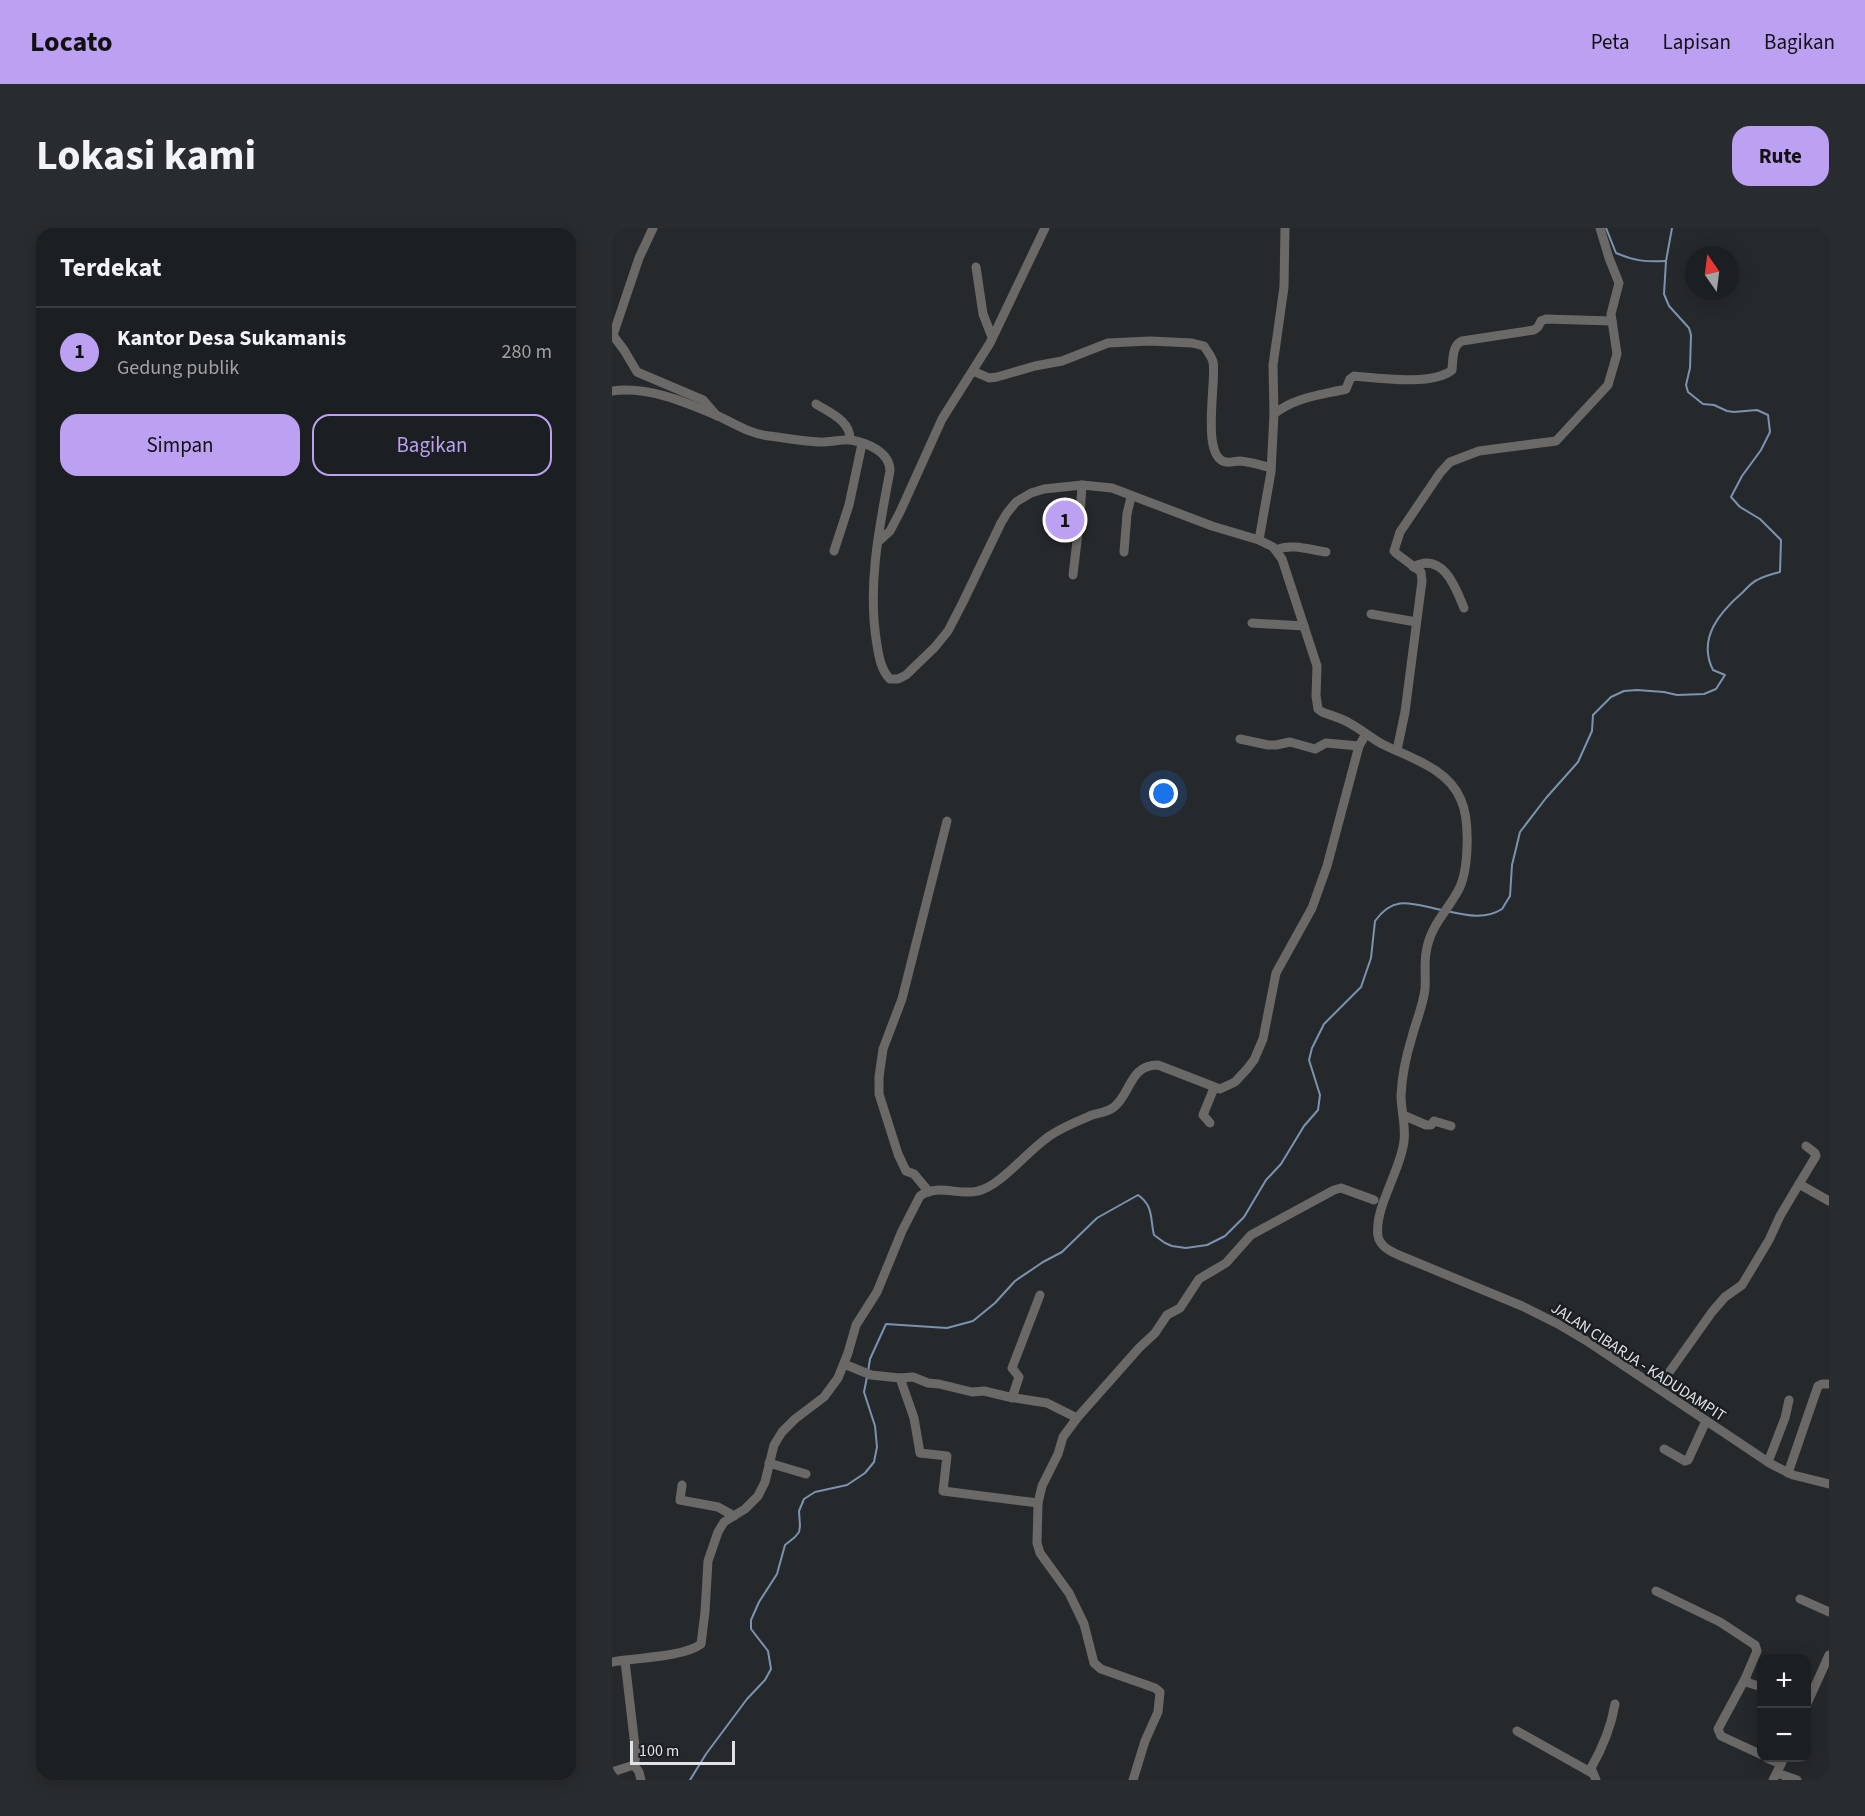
<!DOCTYPE html>
<html lang="id">
<meta charset="utf-8">
<style>
:root{--surface:#1c1f21;--page:#292c2e;--text:#f1f3f6;--muted:#a0a2a5;--line:#3a3d3f;--accent:#bca0f2}
body{margin:0;font-family:"Source Sans 3",sans-serif;background:var(--page);color:var(--text)}
.controls{position:absolute;right:18px;bottom:18px;display:grid;overflow:hidden;border-radius:12px;box-shadow:0 3px 15px #0003}
.controls button{width:54px;height:54px;display:grid;place-items:center;padding:0;border:0;border-bottom:2px solid var(--line);background:var(--surface);color:var(--text);font:30px sans-serif}
.compass{position:absolute;left:1073px;top:18px;width:54px;height:54px;border-radius:50%;background:var(--surface);box-shadow:0 3px 15px #0003;rotate:346deg}
.scale{position:absolute;left:18px;bottom:15px;width:105px;box-sizing:border-box;padding-left:6px;border:3px solid #e1e2e5;border-top:0;font-size:16px;line-height:21px;white-space:nowrap;color:#e1e2e5;-webkit-text-stroke:4px #1c1f22;paint-order:stroke}
.you{position:absolute;left:552px;top:566px;width:21px;height:21px;margin:-15px;border:4px solid #fff;border-radius:50%;background:#1a73e8;box-shadow:0 0 0 9px #1a73e833}
.badge{display:grid;place-items:center;width:39px;height:39px;border-radius:50%;background:var(--accent);color:#111;font-size:20px;font-weight:700}
.pin{position:absolute;translate:-50% -50%;border:3px solid #fff;box-shadow:0 2px 6px #0006}
.list{margin:0;padding:0;list-style:none}
h2{display:flex;justify-content:space-between;align-items:center;height:78px;margin:0;padding:0 24px;font-size:26px}
h2 small{font-size:20px;font-weight:400;color:var(--muted)}
.list li{display:grid;grid-template-columns:39px 1fr auto;gap:18px;align-items:center;box-sizing:border-box;height:90px;padding:0 24px;border-top:2px solid var(--line)}
.list b{display:block;font-size:22px;white-space:nowrap}
.list p{margin:0;font-size:20px;white-space:nowrap;color:var(--muted)}
.list em{font-size:20px;font-style:normal;color:var(--muted)}
.actions{display:flex;gap:12px;padding:18px 24px}
.actions a{flex:1;padding:14px 0;border:2px solid var(--accent);border-radius:18px;text-align:center;font-size:21px;color:var(--accent)}
.actions .main{background:var(--accent);color:#111}
.map{position:relative;flex:none;width:1217px;height:1552px;overflow:hidden;border-radius:18px}
header{display:flex;align-items:center;gap:36px;box-sizing:border-box;height:84px;padding:0 30px;background:var(--accent);color:#111}
header strong{font-size:28px}
nav{display:flex;gap:33px;margin-inline-start:auto;font-size:21px}
.intro{display:flex;align-items:center;justify-content:space-between;box-sizing:border-box;height:144px;padding:0 36px}
h1{margin:0;font-size:42px}
.button{padding:15px 27px;border-radius:18px;background:var(--accent);color:#111;font-size:21px;font-weight:700}
main{display:flex;gap:36px;padding:0 36px}
aside{flex:1;background:var(--surface);border-radius:18px;box-shadow:0 3px 15px #0003}
.map>svg:first-child{display:block}
</style>
<header>
<strong>Locato</strong>
<nav><a>Peta</a><a>Lapisan</a><a>Bagikan</a></nav>
</header>
<div class="intro"><h1>Lokasi kami</h1><a class="button">Rute</a></div>
<main>
<aside>
<h2>Terdekat<small></small></h2>
<ul class="list">
<li><span class="badge">1</span><div><b>Kantor Desa Sukamanis</b><p>Gedung publik</p></div><em>280 m</em></li>
</ul>
<div class="actions"><a class="main">Simpan</a><a>Bagikan</a></div>
</aside>
<div class="map">
<svg width="1217" height="1552" viewBox="0 0 1217 1552">
<rect width="100%" height="100%" fill="#26292c"/>
<g fill="none" stroke-linecap="round" stroke-linejoin="round">
<g stroke="#7993b0" stroke-width="2">
<path d="M994,0L1004,25C1023,33 1033,34 1053,33"/>
<path d="M835,683C853,687 873,692 890,681L898,668L900,637L908,604L934,570L966,534L980,503L981,487L999,469L1012,463L1025,462L1052,464L1065,467L1092,466L1104,461L1113,447L1101,442C1085,410 1108,384 1131,364C1135,360 1139,355 1145,352C1152,348 1160,346 1168,344L1169,312L1148,291L1128,279L1119,269L1130,248L1149,222L1158,204L1156,187L1145,182L1122,184L1115,183L1102,177L1091,176L1076,164L1074,157L1078,140L1079,107L1077,100L1057,78L1052,66L1054,33L1060,0"/>
<path d="M256,1144L258,1131L274,1096L335,1100L361,1093L383,1075L403,1053L431,1034L450,1024L485,990L526,967C542,978 538,991 542,1007L553,1015L560,1018L574,1020L595,1017L613,1008L632,989L654,952L669,936L692,898L706,882L708,867L697,832L700,820L712,796L749,759L759,730L763,693C783,665 802,677 830,682"/>
<polyline points="78,1552 94,1526 135,1471 153,1452 159,1441 156,1423 139,1401 139,1392 147,1374 165,1346 173,1317 183,1309 187,1304 188,1298 187,1283 192,1271 203,1264 235,1257 253,1245 262,1234 265,1219 263,1198 252,1164 255,1149"/>
</g>
<g stroke="#6a6967" stroke-width="9">
<polyline points="364,39 371,86 380,109"/>
<polyline points="0,106 12,122 25,144 91,172 105,188"/>
<polyline points="1,107 27,30 41,0"/>
<path d="M361,143L377,150L385,149L423,138L450,133L496,115L538,113L580,115L592,118C595,123 600,129 601,134C605,152 588,230 614,234C618,235 623,233 628,233C638,234 649,237 659,240"/>
<path d="M0,163C36,158 73,174 106,188C122,195 138,206 157,208C173,210 190,213 207,214C217,215 228,211 239,212C256,215 278,224 278,243C267,300 255,359 265,417C267,429 269,442 278,451H286L294,447L323,419L336,403L351,374L389,295L395,285L404,274L419,265L432,261L470,257L500,260L600,298L647,312L661,319L670,331L705,438L704,468L706,481L710,484C720,488 730,490 739,496C750,502 759,510 770,516C798,530 836,540 849,572C858,592 857,641 847,661C835,684 818,697 814,725C812,737 814,749 813,761C811,778 804,793 800,809C794,828 790,848 789,867C789,882 794,898 792,913C789,942 762,980 766,1008C768,1019 780,1024 789,1028L910,1078L946,1096L978,1115L1159,1236L1181,1247L1217,1256"/>
<path d="M204,176C218,185 239,193 238,212"/>
<polyline points="662,186 661,137 672,59 673,0"/>
<path d="M647,312L659,244L662,186C683,169 709,167 734,161L738,151L742,148C766,150 821,158 840,142C841,132 840,117 850,113L922,102L926,99L929,93L934,91L1000,93"/>
<polyline points="266,314 278,303 288,284 330,191 378,115 433,0"/>
<path d="M664,322C679,315 699,322 714,324"/>
<polyline points="222,323 237,277 250,216"/>
<polyline points="512,324 515,286 519,269"/>
<path d="M801,339C831,323 844,360 852,380"/>
<polyline points="461,347 468,288 470,257"/>
<polyline points="759,386 804,394"/>
<polyline points="640,395 692,398"/>
<polyline points="628,511 656,517 664,517 678,514 703,521 714,515 747,518"/>
<polyline points="785,522 793,484 810,353 809,344 785,326 782,323 788,304 828,245 838,234 867,223 944,213 996,157 1005,126 999,86 1007,55 997,30 988,0"/>
<polyline points="791,887 814,897 819,897 822,893 839,898"/>
<polyline points="598,895 591,887 602,860"/>
<polyline points="1187,956 1204,928 1203,925 1194,918"/>
<polyline points="317,964 302,946 294,943 286,926 267,866 267,849 271,821 290,771 335,593"/>
<polyline points="232,1136 259,1147 288,1150 301,1149 316,1155 327,1156 360,1164 372,1163 397,1169 435,1175 465,1190"/>
<polyline points="288,1150 302,1190 308,1225 335,1228 331,1263 426,1275"/>
<polyline points="1046,1160 1100,1084 1113,1069 1130,1057 1157,1012 1168,988 1187,956 1217,973"/>
<polyline points="400,1170 407,1149 400,1140 428,1067"/>
<polyline points="1052,1221 1073,1233 1076,1232 1094,1193"/>
<polyline points="1156,1234 1173,1190 1177,1172"/>
<polyline points="157,1235 194,1246"/>
<polyline points="1176,1245 1206,1158 1210,1156 1217,1156"/>
<polyline points="70,1257 68,1272 106,1279 122,1288"/>
<polyline points="1044,1363 1108,1394 1143,1417 1145,1423 1133,1451 1137,1455 1150,1459"/>
<polyline points="1188,1371 1217,1384"/>
<polyline points="13,1433 24,1527 22,1537 27,1544 29,1552"/>
<path d="M0,1434C21,1430 73,1429 89,1416L93,1384L96,1333L106,1304L112,1294L133,1281L146,1268L153,1254L162,1217L170,1204L183,1191L212,1169L226,1150L236,1125L244,1097L265,1064L290,1003L308,968C325,955 347,968 366,963C389,958 417,921 439,907C451,899 466,893 480,887C487,885 496,884 502,879C519,866 517,837 546,837L608,861L623,854L635,841L642,832L651,811L664,745L700,680L715,638L747,518L754,506"/>
<polyline points="1133,1451 1106,1501 1109,1508 1150,1527"/>
<polyline points="1194,1478 1217,1427"/>
<polyline points="905,1503 980,1545"/>
<polyline points="1155,1530 1169,1536"/>
<polyline points="1165,1545 1185,1552"/>
<polyline points="2,1552 2,1547 3,1543 22,1537"/>
<polyline points="521,1552 533,1513 546,1484 548,1464 543,1460 489,1441 482,1435 472,1396 457,1365 428,1325 425,1315 426,1275 430,1258 446,1226 451,1209 465,1190 527,1120 543,1105 555,1087 568,1080 587,1051 614,1035 639,1007 722,962 729,960 762,972"/>
<path d="M984,1552L979,1540C991,1519 999,1500 1003,1476"/>
<polyline points="1161,1552 1172,1530"/>
</g>
</g>
<g text-anchor="middle" stroke-width="5" stroke-linejoin="round" paint-order="stroke">
<g font-size="16" fill="#e1e2e5" stroke="#1c1f22">
<text transform="translate(1027 1133) rotate(33)" y="6">JALAN CIBARJA - KADUDAMPIT</text>
</g>
</g>
</svg>
<div class="controls">
<button>+</button>
<button>−</button>
</div>
<svg class="compass" viewBox="-18 -18 36 36"><path d="M0-13l5 13h-10z" fill="#e53935"/><path d="M0 13l5-13h-10z" fill="#a0a2a5"/></svg>
<div class="scale">100 m</div>
<div class="you"></div>
<div class="pin badge" style="left:453px;top:292px">1</div>
</div>
</main>
